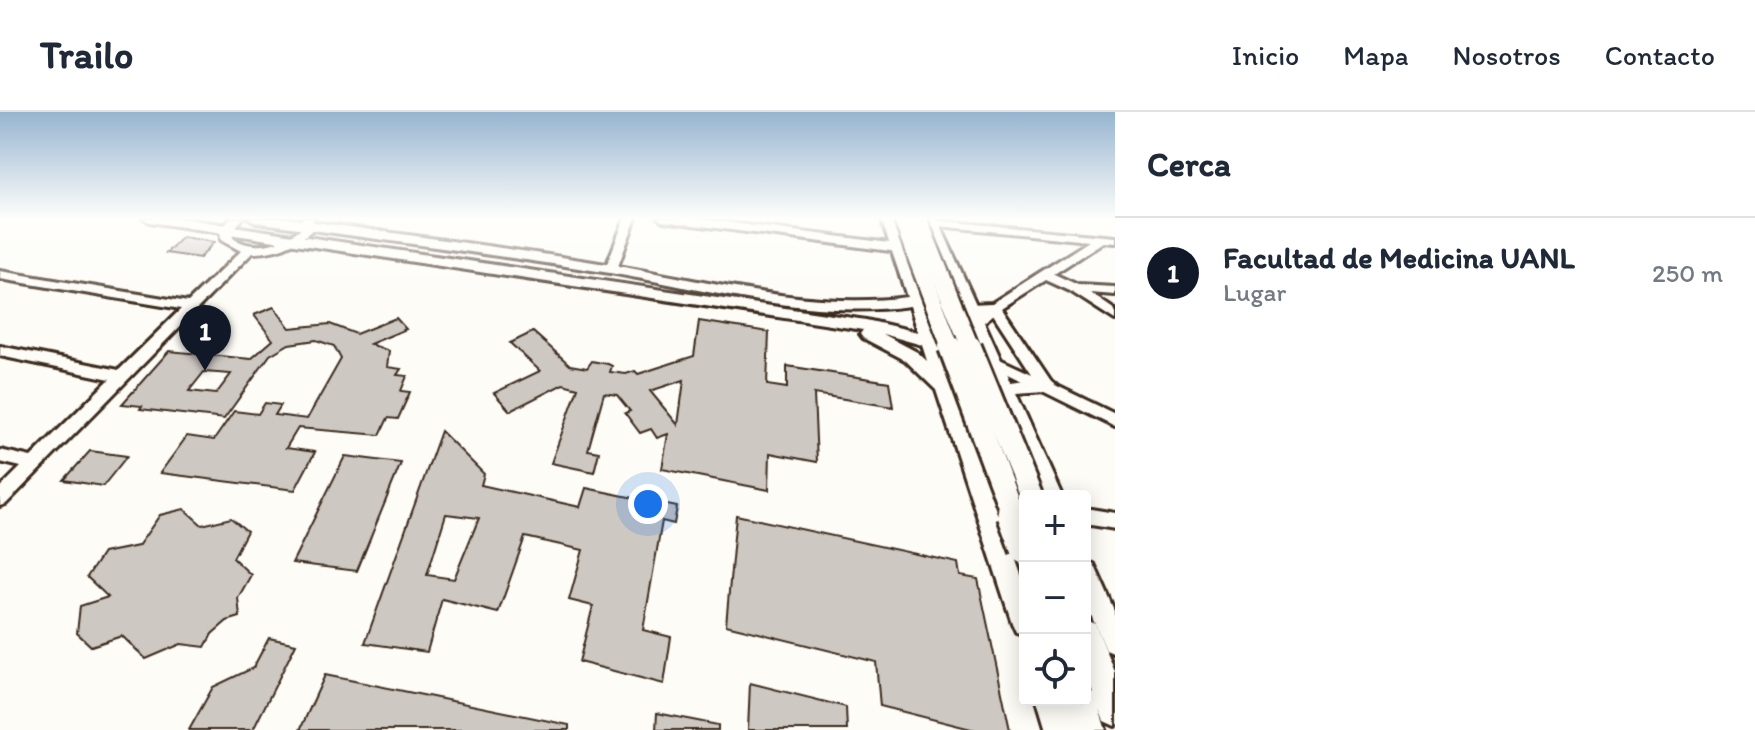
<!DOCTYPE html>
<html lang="es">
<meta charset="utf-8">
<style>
:root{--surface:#fff;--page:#f6f6f7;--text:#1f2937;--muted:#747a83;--line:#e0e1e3;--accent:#111827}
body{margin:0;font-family:Itim,sans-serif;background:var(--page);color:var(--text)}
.controls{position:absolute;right:24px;bottom:24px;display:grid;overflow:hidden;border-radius:8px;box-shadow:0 4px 20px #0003}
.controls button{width:72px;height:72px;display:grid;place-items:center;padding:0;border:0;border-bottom:2px solid var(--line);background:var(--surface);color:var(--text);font:40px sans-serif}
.you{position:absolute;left:648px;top:392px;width:28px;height:28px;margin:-20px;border:6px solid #fff;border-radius:50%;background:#1a73e8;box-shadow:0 0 0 12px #1a73e833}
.badge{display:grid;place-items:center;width:52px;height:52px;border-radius:50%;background:var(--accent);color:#fff;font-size:26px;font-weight:700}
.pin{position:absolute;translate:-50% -66px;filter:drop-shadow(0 2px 4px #0008)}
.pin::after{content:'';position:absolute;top:42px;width:28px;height:24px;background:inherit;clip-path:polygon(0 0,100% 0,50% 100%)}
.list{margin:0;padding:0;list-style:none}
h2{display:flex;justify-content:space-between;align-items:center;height:104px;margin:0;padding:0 32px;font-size:34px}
h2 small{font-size:26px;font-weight:400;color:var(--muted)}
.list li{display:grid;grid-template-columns:52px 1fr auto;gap:24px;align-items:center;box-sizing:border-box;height:112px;padding:0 32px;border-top:2px solid var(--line)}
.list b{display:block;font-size:30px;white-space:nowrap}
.list p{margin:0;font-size:26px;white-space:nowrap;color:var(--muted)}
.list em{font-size:26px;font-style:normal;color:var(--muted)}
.icon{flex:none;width:44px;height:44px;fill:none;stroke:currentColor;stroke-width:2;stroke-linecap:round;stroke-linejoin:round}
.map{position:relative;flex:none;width:1115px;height:618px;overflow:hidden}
header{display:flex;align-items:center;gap:48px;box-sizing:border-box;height:112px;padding:0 40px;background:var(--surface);border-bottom:2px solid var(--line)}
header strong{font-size:38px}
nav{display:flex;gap:44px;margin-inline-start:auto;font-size:28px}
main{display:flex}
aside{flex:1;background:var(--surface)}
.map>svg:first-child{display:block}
</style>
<header>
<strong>Trailo</strong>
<nav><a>Inicio</a><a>Mapa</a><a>Nosotros</a><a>Contacto</a></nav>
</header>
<main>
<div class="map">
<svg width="1115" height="618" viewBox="0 0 1115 618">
<rect width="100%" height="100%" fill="#fdfcf7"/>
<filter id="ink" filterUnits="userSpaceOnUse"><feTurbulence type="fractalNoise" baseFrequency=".0125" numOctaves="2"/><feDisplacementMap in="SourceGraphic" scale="16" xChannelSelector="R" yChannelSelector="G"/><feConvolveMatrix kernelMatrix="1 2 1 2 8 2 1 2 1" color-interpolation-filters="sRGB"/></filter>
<g filter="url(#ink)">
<g fill="#cdc8c2" stroke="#3b2a1e" stroke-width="2" fill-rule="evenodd">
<polygon points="182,125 214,130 200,146 166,141"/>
<path d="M274,195L290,216L330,212L356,222L396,206L406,217L370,232L389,239L387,255L401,257L397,263L407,264L401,279L410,280L398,307L388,306L380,323L298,316L286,336L315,340L295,378L160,361L187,324L214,328L234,299L258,302L265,291L281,293L275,303L307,307L341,247L334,234L316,228L289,232L270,243L224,307L140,297L142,294L122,292L169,239L251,247L273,228L254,203ZM204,260L231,262L216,282L189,279Z"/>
<path d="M699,209L769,220L767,273L787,276V254L889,270L893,295L814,282L817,350L770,341L769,378L662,357L668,322L657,326L651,317L640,321L625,301L630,299L617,283L604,281L588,338L599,340L594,360L551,351L578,276L563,272L510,299L494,281L540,259L510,231L533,220L570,253L587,256L592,249L608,252L612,254L610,260L626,262L635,259L638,262L694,244ZM684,268L678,313L650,279Z"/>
<path d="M441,319L484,362L481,373L580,395L586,376L677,395L674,412L662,409L643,518L671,525L664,572L579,550L593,494L569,488L583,438L525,425L498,501L442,487L427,540L365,531ZM446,402L479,406L454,467L427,463Z"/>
<polygon points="90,339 127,344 103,374 64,368"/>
<polygon points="345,344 401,351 357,459 292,451"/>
<polygon points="184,397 202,413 231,406 247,419 233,446 251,463 238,486 240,505 227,509 212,522 205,535 181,532 146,547 122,524 91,534 77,521 80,494 108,485 87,465 103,441 138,434 160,403"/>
<polygon points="736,403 958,451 960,464 978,467 1010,618 975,618 880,594 876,550 726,513"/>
<polygon points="269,526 296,532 253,618 189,618 213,575 253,556"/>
<polygon points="325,563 569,613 569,618 300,618"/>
<polygon points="750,571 846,595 847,618 748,618"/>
<polygon points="657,601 718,613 718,618 656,618"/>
</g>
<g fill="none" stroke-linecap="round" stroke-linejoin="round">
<g stroke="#3b2a1e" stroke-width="6">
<g id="minor">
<path d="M231,106H243L232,119L233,126C255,140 282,132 301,116L302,106H314L311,119C294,134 274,141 252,141L6,392L0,394V376L21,355L0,350V338L31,345L110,267L0,244V234L119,258L181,197L0,167V159L188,190L241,139L221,128L220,118Z"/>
<polygon points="625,106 636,106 617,157 615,160 607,160 605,157"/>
<polygon points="658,106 692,106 898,132 904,136 898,140 663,109"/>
<polygon points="932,108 1115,125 1115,131 1103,130 1054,162 1078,173 1115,175 1115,183 1090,181 1115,198 1115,208 1070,179 1046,168 1002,196 1053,272 1115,302 1115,315 986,251 984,248 991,243 1032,262 991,199 970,200 963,196 970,192 992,191 1089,129 928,113 928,109"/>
<polygon points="1085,396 1115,401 1115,417 1085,412"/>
</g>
</g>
<g stroke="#3b2a1e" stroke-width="6">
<g id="major">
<path d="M143,106H180L866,208L918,220L910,194C808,208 710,178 610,161C492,142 374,127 256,110L249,106H287C395,122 504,135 612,153C709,169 808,198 907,185L881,106H895L922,183L935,184L937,187L925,192L937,225L979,238L967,211L957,210L955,206L963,201L923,106H937L979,199L995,190L1003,195L984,210L1011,270L1046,265L1055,272L1046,279L1016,281L1062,384H1040L985,252L942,239L1025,474V523L1016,520L1012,511L936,278L905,248L863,226L860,222L863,218L150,110ZM883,222L922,233L927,249L917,240Z"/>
<polygon points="1085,449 1094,452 1115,499 1115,542 1106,538 1085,489"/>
<polygon points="1037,588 1065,588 1076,618 1046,618"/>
</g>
</g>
<g stroke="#3b2a1e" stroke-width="6">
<polygon id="highway" points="1085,508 1095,512 1115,560 1115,614 1104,609 1099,597 1106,618 1074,618 1064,588 1085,588 1085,574 1093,581 1085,560"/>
</g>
<use href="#minor" fill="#fdfcf7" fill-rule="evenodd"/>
<use href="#major" fill="#fdfcf7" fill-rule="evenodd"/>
<use href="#highway" fill="#fdfcf7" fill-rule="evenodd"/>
<g stroke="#3b2a1e" stroke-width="22" stroke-linecap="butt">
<g id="highway-bridge-far2">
<polyline points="902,106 951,237"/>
<polyline points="918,107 971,237"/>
</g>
</g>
<g stroke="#3b2a1e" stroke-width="28" stroke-linecap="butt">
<g id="highway-bridge-far1">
<polyline points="950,235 1013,404"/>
<polyline points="970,235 1031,384"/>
</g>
</g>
<g stroke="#3b2a1e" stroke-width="35" stroke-linecap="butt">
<polyline id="highway-bridge" points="1012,402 1025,437"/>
</g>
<use href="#highway-bridge-far2" stroke="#fdfcf7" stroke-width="17"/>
<use href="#highway-bridge-far1" stroke="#fdfcf7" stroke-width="22"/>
<use href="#highway-bridge" stroke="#fdfcf7" stroke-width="29"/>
</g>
</g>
<linearGradient id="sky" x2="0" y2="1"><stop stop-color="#96b4d0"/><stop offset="0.55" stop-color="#fefefb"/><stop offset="1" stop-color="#fefefb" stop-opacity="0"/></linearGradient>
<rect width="1115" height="193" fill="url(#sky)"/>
</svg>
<div class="controls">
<button>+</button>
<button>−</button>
<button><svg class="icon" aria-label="locate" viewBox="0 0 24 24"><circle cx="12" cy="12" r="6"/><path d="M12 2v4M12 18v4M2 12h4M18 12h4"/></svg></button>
</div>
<div class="you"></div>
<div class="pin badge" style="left:205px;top:259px">1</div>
</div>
<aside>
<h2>Cerca<small></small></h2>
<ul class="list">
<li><span class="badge">1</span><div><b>Facultad de Medicina UANL</b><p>Lugar</p></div><em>250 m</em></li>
</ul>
</aside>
</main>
